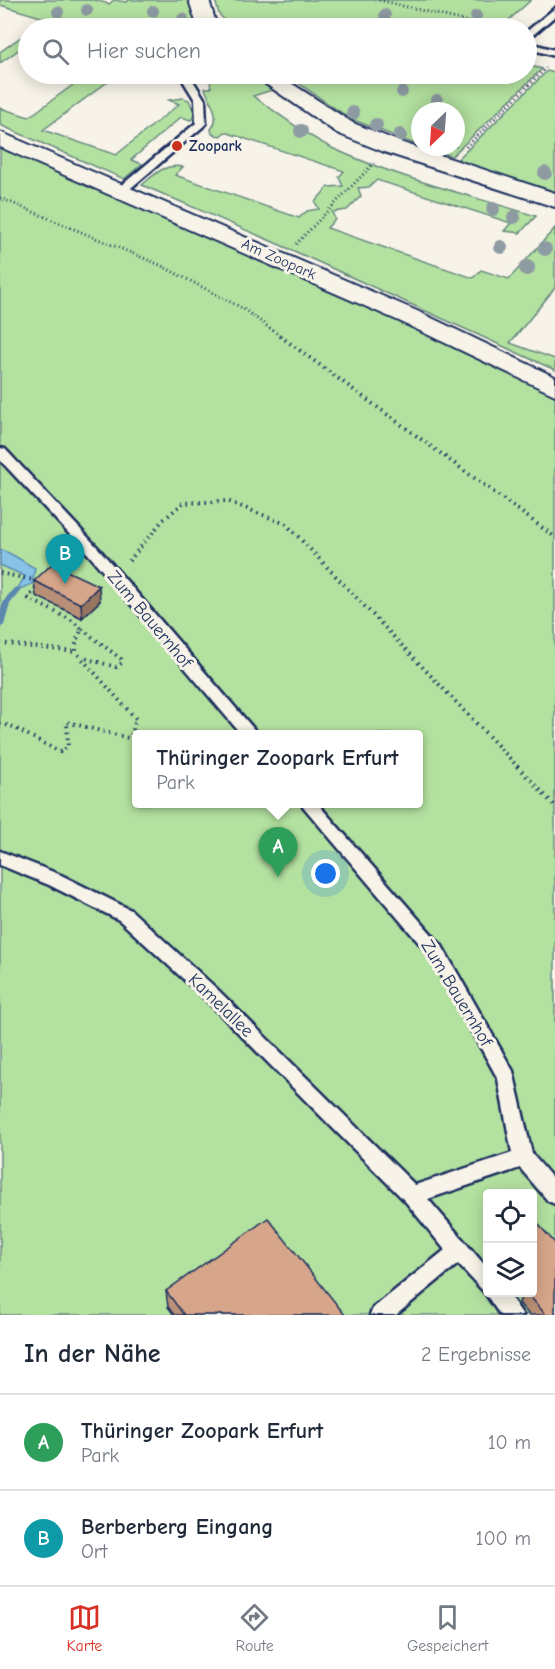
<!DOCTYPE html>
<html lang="de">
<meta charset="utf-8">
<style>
:root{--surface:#fff;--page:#f2f2f3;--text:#1f2937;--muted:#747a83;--line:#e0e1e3;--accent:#d93025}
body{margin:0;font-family:"Comic Neue",sans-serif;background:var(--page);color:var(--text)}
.controls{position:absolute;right:18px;bottom:18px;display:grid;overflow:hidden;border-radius:6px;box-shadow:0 3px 15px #0003}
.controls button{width:54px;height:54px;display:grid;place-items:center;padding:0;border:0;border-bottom:2px solid var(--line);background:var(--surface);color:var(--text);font:30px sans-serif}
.compass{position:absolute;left:411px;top:102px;width:54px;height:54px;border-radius:50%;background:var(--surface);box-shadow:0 3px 15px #0003;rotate:205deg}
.you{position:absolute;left:326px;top:874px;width:21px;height:21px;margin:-15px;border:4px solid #fff;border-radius:50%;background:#1a73e8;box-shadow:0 0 0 9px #1a73e833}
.badge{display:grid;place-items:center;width:39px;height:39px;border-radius:50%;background:var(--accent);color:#fff;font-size:20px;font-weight:700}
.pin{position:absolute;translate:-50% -50px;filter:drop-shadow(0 2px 3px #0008)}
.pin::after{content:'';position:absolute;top:32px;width:21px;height:18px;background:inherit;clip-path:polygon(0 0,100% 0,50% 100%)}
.popup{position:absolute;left:132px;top:730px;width:291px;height:78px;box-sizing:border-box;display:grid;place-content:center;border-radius:6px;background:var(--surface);filter:drop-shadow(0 2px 4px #0005);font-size:20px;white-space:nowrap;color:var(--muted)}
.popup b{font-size:22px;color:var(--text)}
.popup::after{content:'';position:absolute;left:50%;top:100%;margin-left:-12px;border:12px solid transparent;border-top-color:var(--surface)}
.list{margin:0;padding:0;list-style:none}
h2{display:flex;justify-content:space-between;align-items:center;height:78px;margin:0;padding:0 24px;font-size:26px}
h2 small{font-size:20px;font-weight:400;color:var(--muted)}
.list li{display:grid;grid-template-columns:39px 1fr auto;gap:18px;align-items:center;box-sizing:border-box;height:96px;padding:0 24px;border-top:2px solid var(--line)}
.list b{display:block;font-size:22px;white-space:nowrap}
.list p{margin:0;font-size:20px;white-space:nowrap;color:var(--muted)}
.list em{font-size:20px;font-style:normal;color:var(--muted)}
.icon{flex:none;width:33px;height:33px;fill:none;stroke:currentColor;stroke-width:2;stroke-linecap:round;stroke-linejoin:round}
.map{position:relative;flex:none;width:555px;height:1315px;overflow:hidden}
.search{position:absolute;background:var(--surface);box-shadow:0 3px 15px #0003;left:18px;right:18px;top:18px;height:66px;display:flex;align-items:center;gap:15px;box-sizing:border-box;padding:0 21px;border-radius:33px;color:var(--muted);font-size:22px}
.sheet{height:270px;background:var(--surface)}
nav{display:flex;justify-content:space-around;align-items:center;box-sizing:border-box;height:84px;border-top:2px solid var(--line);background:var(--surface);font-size:16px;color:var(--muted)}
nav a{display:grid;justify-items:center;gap:3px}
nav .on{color:var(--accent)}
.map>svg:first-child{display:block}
</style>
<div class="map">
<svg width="555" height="1315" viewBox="0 0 555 1315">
<rect width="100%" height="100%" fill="#f7f3e8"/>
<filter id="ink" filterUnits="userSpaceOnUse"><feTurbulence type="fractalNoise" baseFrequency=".0167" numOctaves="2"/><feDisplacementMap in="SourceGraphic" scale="12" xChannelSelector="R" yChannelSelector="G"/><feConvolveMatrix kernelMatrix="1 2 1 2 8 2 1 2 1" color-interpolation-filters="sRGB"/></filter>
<g filter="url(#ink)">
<g fill="#b3e1a0" stroke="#67887f" stroke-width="1.5" fill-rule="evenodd">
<polygon points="0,0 95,0 109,4 114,0 126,2 129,0 188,0 195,19 203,28 78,28 0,5"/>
<polygon points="215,0 531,0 500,28 231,28 219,14"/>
<polygon points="28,32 28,43 0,63 0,52"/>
<polygon points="527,65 542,69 452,156 423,147 456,147 456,111 420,111 420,146 351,119 285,74 526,74"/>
<polygon points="547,71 555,73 555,193 455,162"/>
<polygon points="88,74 118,74 43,130 116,155 179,104 169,100 183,98 189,100 195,114 191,120 181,117 131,160 142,164 124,179 0,125 0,108 29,117"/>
<path d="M209,74H250L272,90L253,96C279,114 305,135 334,149C398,178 469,195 536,216L520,233L504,231L511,223L377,180L369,187L358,188L361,196L347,210L332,212L335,219L327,228L473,278L481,270L509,279L555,228V288L510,343L555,359V370L294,251L142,185C155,174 165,163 183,167L175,175L299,218L307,211L319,209L315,202L328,187L343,186L339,177L344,171L225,132L220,136L212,134L211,129C222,116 209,101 205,88H211Z"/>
<path d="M0,146L355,300L555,394V1315H0ZM137,734H419V804H137ZM488,1194H532V1292H488Z"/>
</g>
<path fill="#86c3e6" stroke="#5b88b0" stroke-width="1.5" d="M0,550C14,553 22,562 35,568L32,584L17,590L25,576L0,565Z"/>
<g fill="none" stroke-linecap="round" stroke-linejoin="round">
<path fill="#5b88b0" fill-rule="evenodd" d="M17,587L21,590L10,604L4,625L0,628C0,606 0,605 14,588Z"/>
<g stroke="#1b2f5e" stroke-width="5">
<g id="service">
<polygon points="555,8 555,16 526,41 526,32"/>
<polygon points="526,42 555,50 555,56 526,48"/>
<polygon points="179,74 189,74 205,100 206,124 125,193 117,193 117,189 196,123 195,100"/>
<polygon points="0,448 5,449 99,549 258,734 241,734 89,555 0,460"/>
<polygon points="301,804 318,804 442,946 513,1071 532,1154 555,1181 555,1204 548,1201 520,1168 428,1199 488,1269 488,1292 507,1292 523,1315 500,1315 485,1293 458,1264 396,1315 370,1315 373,1308 445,1250 405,1201 205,999 119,920 49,885 0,865 0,851 61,875 131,910 217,989 415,1185 512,1153 498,1079 430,956"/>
</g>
</g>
<g stroke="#1b2f5e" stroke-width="4">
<g id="minor">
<polygon points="189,0 209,0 215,20 223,28 202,28 196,22"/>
<polygon points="254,74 277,74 353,123 400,142 555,193 555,207 384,152 337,133 257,78"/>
<polygon points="0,132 417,311 555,377 555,395 399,321 0,147"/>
</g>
</g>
<g stroke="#1b2f5e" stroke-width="3" stroke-dasharray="1 3" stroke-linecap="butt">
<polyline points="379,0 493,28"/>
<polyline points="466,147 546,68"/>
<polyline points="0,198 160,265 242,308 282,337"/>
<polyline points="296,244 374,163"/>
</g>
<g stroke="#1b2f5e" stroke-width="4" stroke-dasharray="1.5 4.5" stroke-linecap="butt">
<polyline points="280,336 555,537"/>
<polyline points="129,561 163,520 183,503 227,501 286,524 518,767"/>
<polyline points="0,573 38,581"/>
<polyline points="82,629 121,659 122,663 116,667 84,658"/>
<polyline points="0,643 76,652 76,641 82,629 71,620 28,598 38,586"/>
<polyline points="0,724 11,726 60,752 68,747 67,722 128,738 132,734 136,719 76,652"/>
</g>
<polyline stroke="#1b2f5e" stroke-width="4.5" stroke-dasharray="1.5 5" stroke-linecap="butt" points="517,766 555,806"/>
<use href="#service" fill="#f7f3e8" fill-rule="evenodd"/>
<use href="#minor" fill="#f7f3e8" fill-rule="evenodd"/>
</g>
<g fill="#8e9ba3">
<circle cx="87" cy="10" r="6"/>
<circle cx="153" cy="11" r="6"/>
<circle cx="58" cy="12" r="6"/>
<circle cx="385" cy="15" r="6"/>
<circle cx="476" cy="16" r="6"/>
<circle cx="183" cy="19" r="6"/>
<circle cx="402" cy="92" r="6"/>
<circle cx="437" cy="100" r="6"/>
<circle cx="353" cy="113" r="7"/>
<circle cx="376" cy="125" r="7"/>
<circle cx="301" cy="131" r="7"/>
<circle cx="400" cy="135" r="7"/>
<circle cx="545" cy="173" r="7"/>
<circle cx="493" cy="209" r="7"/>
<circle cx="514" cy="217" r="7"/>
<circle cx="501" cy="247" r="7"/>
<circle cx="545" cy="249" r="7"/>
<circle cx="527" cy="268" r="8"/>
</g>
<g fill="#b98f77" stroke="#1b2f5e" stroke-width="1.5">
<polygon points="34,581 100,601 82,618 36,596"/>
<polygon points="166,1291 345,1315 174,1315 168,1307"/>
<polygon points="522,1293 532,1293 555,1315 529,1315 519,1303"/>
</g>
<polygon fill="#967461" stroke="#1b2f5e" stroke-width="1.5" points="99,586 100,601 82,618 81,604"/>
<g fill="#d7a68a" stroke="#1b2f5e" stroke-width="1.5">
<polygon points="52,564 99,586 81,604 34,581"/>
<polygon points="268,1218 345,1315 184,1315 166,1291"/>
<polygon points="539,1225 555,1243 555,1315 546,1315 527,1293 532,1293 532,1230"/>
</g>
</g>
<circle fill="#c8321e" stroke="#f7f3e8" stroke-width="2" cx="177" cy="146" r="6"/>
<g text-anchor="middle" stroke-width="6" stroke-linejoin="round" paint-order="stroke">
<g font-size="15" font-weight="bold" fill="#1b2f5e" stroke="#f7f3e8" text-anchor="start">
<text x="189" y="151">Zoopark</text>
</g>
<g font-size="15" fill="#1b2f5e" stroke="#f7f3e8">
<text transform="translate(279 259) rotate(24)" y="5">Am Zoopark</text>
</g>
<g font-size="18" fill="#1b2f5e" stroke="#f7f3e8">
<text transform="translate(150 619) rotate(50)" y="6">Zum Bauernhof</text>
<text transform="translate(457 993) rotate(59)" y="6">Zum Bauernhof</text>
<text transform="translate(221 1005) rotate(44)" y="6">Kamelallee</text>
</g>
</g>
</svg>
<div class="controls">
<button><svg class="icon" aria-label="locate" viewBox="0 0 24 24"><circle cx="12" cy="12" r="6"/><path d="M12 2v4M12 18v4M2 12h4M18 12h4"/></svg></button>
<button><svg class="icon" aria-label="layers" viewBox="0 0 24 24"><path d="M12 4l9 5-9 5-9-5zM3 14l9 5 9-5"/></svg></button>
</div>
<svg class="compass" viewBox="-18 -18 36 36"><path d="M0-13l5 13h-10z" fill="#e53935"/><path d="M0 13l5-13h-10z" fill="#747a83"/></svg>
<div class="you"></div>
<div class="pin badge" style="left:278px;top:877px;background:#2e9e5b">A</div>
<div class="popup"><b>Thüringer Zoopark Erfurt</b>Park</div>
<div class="pin badge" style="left:65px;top:584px;background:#0f9aa8">B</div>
<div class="search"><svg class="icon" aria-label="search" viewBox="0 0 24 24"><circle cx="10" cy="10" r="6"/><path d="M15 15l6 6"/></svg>Hier suchen</div>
</div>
<section class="sheet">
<h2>In der Nähe<small>2 Ergebnisse</small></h2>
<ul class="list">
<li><span class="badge" style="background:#2e9e5b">A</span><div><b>Thüringer Zoopark Erfurt</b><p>Park</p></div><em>10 m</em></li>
<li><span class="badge" style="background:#0f9aa8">B</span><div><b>Berberberg Eingang</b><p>Ort</p></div><em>100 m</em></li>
</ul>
</section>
<nav>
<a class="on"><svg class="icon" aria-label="map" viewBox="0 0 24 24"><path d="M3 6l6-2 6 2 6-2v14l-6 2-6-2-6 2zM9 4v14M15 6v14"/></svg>Karte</a>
<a><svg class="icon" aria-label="directions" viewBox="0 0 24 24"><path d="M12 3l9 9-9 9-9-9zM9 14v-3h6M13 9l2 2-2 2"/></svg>Route</a>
<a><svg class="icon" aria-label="saved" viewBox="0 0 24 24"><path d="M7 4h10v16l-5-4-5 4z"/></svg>Gespeichert</a>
</nav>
